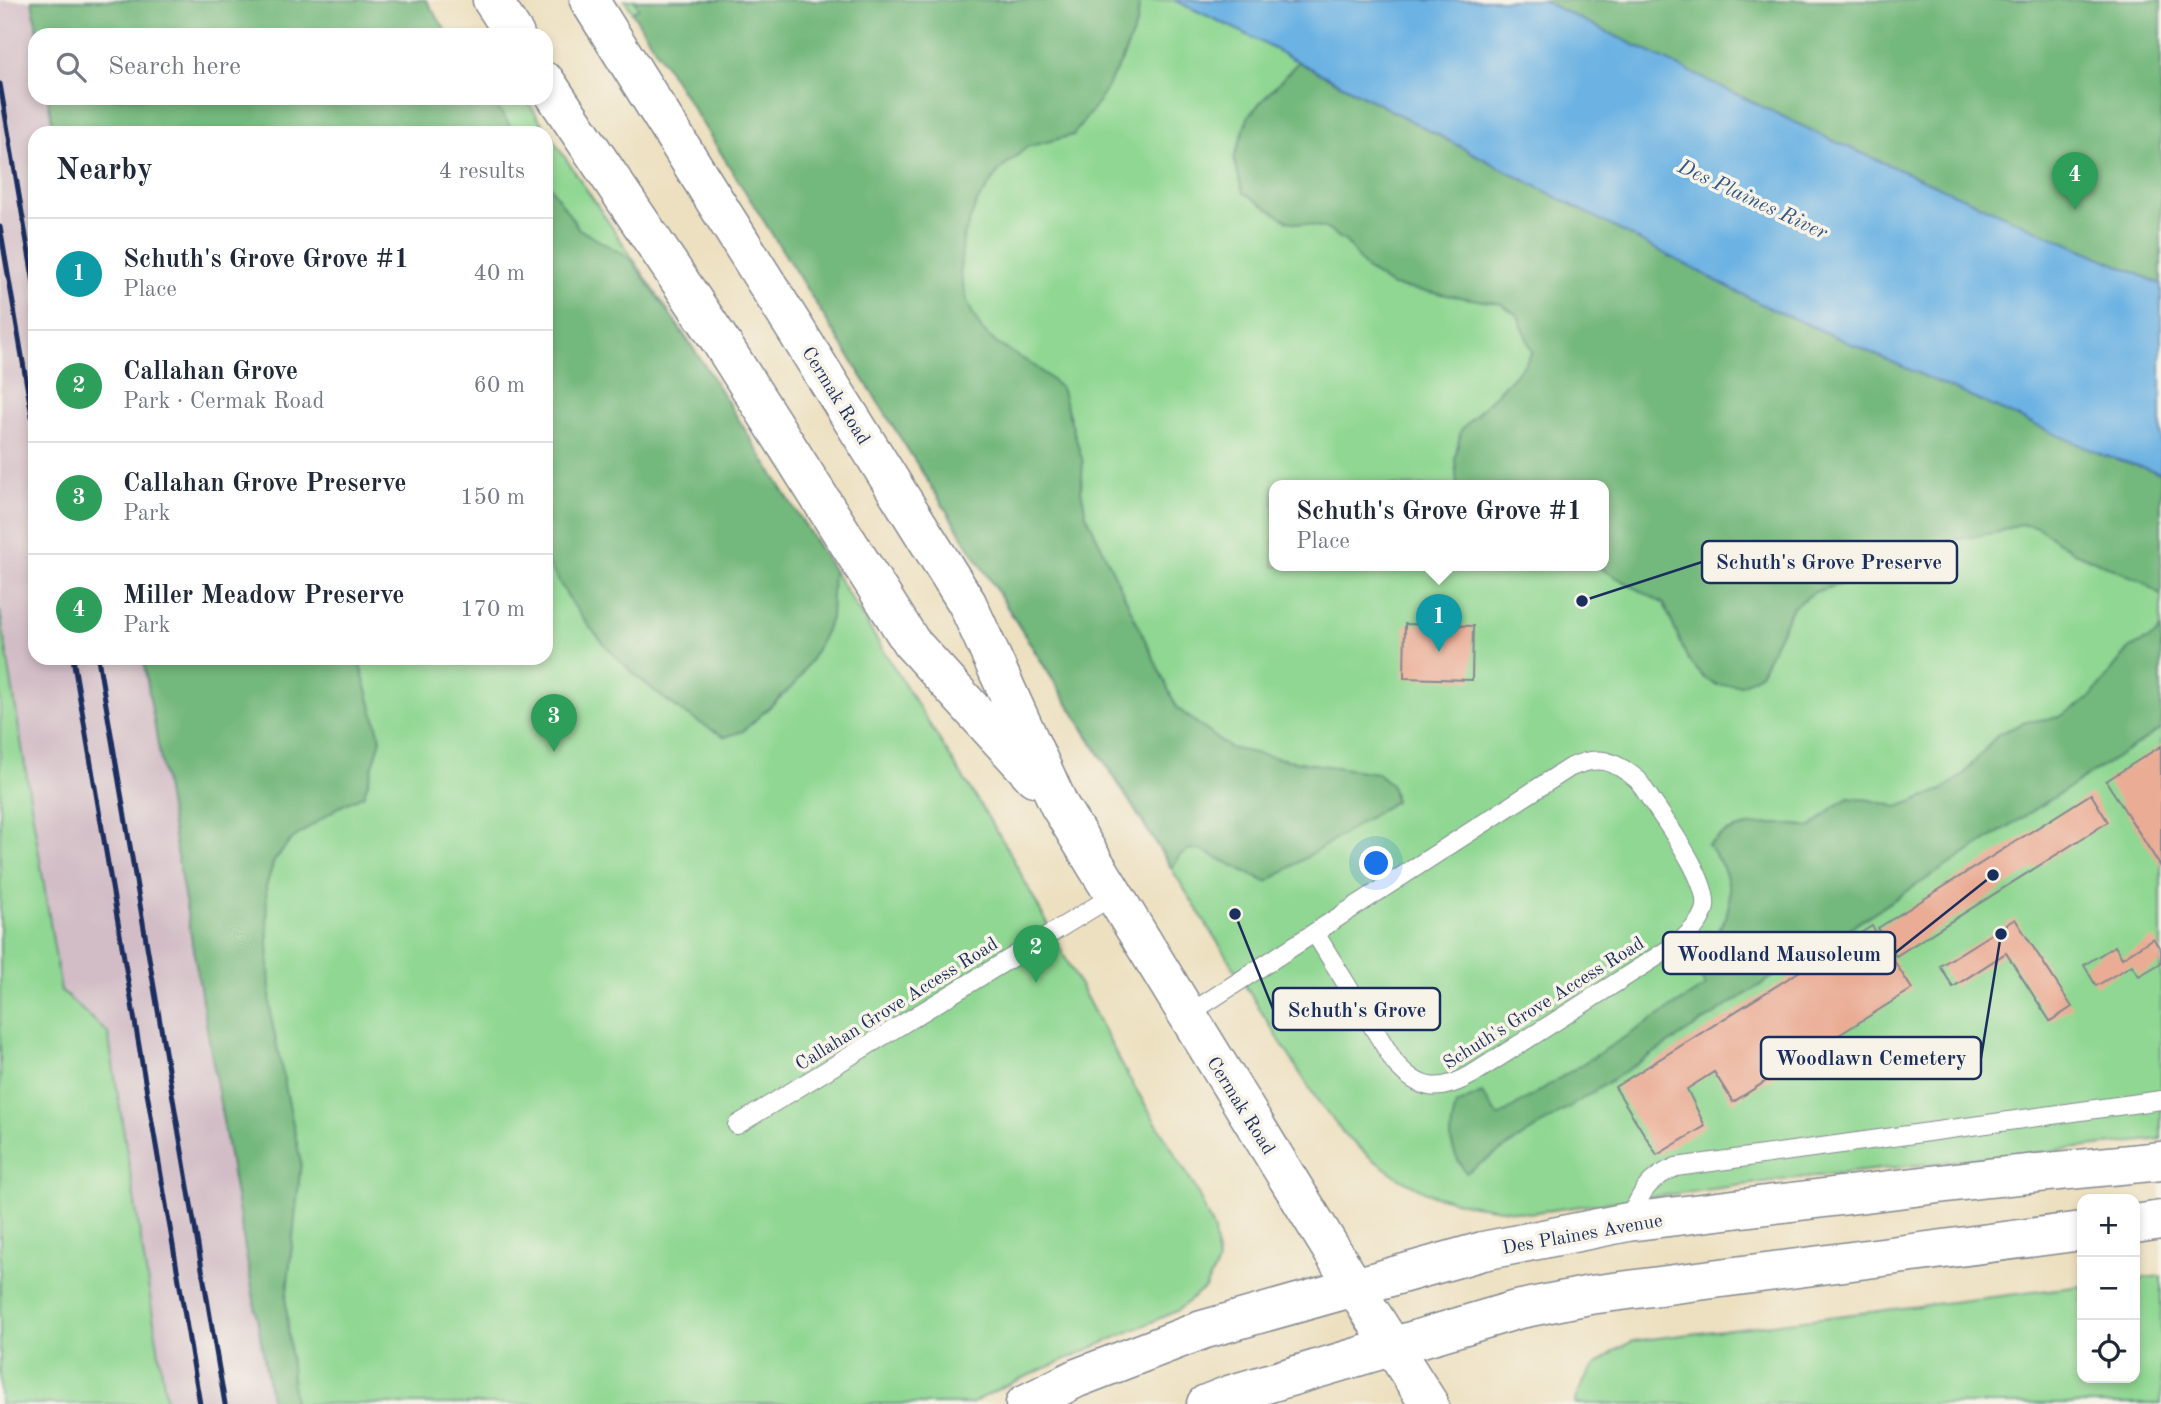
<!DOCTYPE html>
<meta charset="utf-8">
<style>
:root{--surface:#fff;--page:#f6f6f7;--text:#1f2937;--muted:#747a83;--line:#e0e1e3;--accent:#0f766e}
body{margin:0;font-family:"Old Standard TT",serif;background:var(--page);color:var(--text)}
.controls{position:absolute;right:21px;bottom:21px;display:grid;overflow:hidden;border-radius:14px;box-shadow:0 4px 10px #0003}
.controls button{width:63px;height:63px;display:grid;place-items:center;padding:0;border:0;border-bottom:2px solid var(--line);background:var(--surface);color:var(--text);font:35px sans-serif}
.you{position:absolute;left:1377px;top:864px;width:24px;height:24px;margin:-18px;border:5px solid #fff;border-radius:50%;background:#1a73e8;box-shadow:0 0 0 10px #1a73e833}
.badge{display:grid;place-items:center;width:46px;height:46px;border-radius:50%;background:var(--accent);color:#fff;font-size:23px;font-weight:700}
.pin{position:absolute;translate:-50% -58px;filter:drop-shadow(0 2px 4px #0008)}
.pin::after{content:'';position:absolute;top:37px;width:24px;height:21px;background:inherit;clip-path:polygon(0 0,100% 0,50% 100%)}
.popup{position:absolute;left:1269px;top:480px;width:340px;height:91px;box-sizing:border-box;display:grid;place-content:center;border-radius:14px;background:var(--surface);filter:drop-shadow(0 2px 5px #0005);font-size:23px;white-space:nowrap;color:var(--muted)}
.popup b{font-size:26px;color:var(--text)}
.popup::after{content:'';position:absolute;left:50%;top:100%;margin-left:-14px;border:14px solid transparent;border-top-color:var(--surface)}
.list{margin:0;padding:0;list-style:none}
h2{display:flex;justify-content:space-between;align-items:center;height:91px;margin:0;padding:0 28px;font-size:30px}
h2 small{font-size:23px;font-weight:400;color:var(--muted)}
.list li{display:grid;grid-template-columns:46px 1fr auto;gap:21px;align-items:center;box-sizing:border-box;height:112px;padding:0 28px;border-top:2px solid var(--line)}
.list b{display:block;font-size:26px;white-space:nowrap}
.list p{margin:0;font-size:23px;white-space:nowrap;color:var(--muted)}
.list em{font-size:23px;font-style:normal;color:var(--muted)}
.icon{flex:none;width:38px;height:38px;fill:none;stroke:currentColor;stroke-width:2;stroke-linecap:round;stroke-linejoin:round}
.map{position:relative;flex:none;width:2161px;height:1404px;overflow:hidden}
.search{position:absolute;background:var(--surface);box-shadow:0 4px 10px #0003;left:28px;top:28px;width:525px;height:77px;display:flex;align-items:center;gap:18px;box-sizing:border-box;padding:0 24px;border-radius:21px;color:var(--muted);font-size:26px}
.panel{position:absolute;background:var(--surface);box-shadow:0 4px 10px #0003;left:28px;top:126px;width:525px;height:539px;border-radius:21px}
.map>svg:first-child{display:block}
</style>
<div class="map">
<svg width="2161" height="1404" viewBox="0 0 2161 1404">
<rect width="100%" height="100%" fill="#f7f3e8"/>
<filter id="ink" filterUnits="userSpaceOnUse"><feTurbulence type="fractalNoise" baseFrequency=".0143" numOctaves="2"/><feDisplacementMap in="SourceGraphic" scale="14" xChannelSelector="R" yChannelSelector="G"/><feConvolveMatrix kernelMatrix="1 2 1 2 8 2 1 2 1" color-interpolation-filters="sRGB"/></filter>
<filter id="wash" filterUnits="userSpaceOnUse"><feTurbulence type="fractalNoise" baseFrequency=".00686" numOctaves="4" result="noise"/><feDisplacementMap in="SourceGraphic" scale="28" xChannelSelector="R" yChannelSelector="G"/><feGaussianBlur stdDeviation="1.57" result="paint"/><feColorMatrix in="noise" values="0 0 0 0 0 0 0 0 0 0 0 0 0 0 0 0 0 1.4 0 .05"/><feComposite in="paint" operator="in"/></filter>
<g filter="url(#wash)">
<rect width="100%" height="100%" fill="#ede0c0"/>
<polygon fill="#d2bdc6" points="0,0 32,0 38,35 35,35 35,98 48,98 54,133 35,133 35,658 144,658 272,1404 167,1404 108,1033 61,991 0,610"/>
<g fill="#8fd792" stroke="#558378" stroke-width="2" fill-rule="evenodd">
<path d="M625,0H1174L1240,31L1761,304L2103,455L2161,473V1139L1789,1179L1529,1213L1466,1204L1432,1195L1399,1178L1371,1158L1344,1134L1317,1100ZM1274,486H1604V566H1274Z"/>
<polygon points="48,98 525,98 703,363 1006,846 1128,1076 1196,1189 1214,1231 1218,1263 1205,1288 1177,1311 1000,1388 971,1404 272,1404 144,658 546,658 546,133 54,133"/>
<polygon points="0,610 61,991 108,1033 167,1404 0,1404"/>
<path d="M2161,1276V1404H1575C1586,1366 1601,1359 1633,1341L2082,1286V1378H2135V1279Z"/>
</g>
<g fill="#73b87c" stroke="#47746d" stroke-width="2">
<polygon points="32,0 426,0 449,35 38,35"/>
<polygon points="634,0 1140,0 1137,23 1122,60 1097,104 1073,135 1027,147 999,171 976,204 963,239 960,272 968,304 981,329 996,343 1035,366 1061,388 1083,462 1081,490 1086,514 1177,708 1230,748 1293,761 1377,773 1391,784 1395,801 1267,882 1203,851 1190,849 1179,856 1172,868 632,12 639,8"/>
<polygon points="1541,0 2161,0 2161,284 1827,138"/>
<polygon points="1298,62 1761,304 2103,455 2161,473 2161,595 2142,581 2072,551 2037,527 2019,524 1999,532 1936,543 1912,542 1891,551 1874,574 1815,592 1793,607 1760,674 1741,685 1717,685 1704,678 1687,658 1664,604 1596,566 1604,566 1604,486 1457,486 1455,458 1461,430 1524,365 1532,352 1518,316 1502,304 1392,286 1365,268 1346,242 1325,228 1288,221 1243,192 1234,159 1249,115"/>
<polygon points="48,98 491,98 515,133 54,133"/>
<path d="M546,180L579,229L631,259L703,363L833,570L831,619L816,651L796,683L743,731L725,737C666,706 612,661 574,606C564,591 555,575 546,559Z"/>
<path d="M2161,629V729L1466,1173C1448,1146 1448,1137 1456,1105L1482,1093L1498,1117L1706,986L1690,960C1719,938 1741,906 1723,868C1719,860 1713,852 1708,845C1714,841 1720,835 1727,832C1753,821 1785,823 1812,827L1834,807L1848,798L1870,800L1898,807L1942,790L1963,775L1998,734L2026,722L2059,717L2089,699L2130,648L2155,636Z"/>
<polygon points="143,658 358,658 381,740 364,795 337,808 291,840 274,861 266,887 271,1017 301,1163 286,1301 294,1404 272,1404"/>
</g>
<polygon fill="#6cb2e3" stroke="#4470a0" stroke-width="2" points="1174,0 1541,0 1827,138 2161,284 2161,473 2103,455 1761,304 1240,31"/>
<g id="blocks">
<g fill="#eaac94">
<polygon points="1405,624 1473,626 1472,680 1404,678"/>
<polygon points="2161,746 2161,867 2106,781"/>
<polygon points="2091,794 2108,822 1896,956 1878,928"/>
<polygon points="2015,919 2072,1007 2050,1021 2006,953 1953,987 1940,966"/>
<polygon points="1872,926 1912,989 1733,1102 1714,1072 1687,1089 1705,1126 1657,1155 1615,1087"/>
<polygon points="2153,938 2161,950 2161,963 2139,976 2132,965 2096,986 2084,965 2115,946 2122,958"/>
</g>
</g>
</g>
<g filter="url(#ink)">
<use href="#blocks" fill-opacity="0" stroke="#84888f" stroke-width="2"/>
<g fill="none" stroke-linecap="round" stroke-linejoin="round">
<g stroke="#84888f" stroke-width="20">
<g id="lane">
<path d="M1187,1015L1569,768C1598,754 1614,760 1638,780C1655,808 1709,876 1705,907C1702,922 1690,932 1680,942L1471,1075C1439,1093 1420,1091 1395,1063L1315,933"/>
<polyline points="737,1125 1114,895"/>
<path d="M1628,1222C1641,1194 1645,1180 1676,1167L2161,1100"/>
</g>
</g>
<g stroke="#84888f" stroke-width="41">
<g id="secondary">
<polyline points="2135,1224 2161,1220"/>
<polyline points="1025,1404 1077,1378 1202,1330 1483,1251 1628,1222 1988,1178 2161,1161"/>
<polyline points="1206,1404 1229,1395 1516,1310 1590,1295 2082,1231"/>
</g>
</g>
<g stroke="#84888f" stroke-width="41">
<g id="primary">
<polyline points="492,0 515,35"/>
<polyline points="589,0 967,603 1059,805 1355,1288 1429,1404"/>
<polyline points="546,82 721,342 911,642 1034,777"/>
</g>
</g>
<use href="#lane" stroke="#fff" stroke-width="18"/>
<use href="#secondary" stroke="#fff" stroke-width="38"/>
<use href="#primary" stroke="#fff" stroke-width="38"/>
<g stroke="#1b2f5e" stroke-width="5">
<polyline points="0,84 35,289"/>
<polyline points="0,227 35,433"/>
<polyline points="73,658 200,1404"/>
<polyline points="98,658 225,1404"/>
</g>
</g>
</g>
<g text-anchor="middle" stroke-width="7" stroke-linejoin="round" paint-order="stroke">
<g font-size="19" fill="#1b2f5e" stroke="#f7f3e8">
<text transform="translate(837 395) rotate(58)" y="7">Cermak Road</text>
<text transform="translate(1543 1002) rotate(-32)" y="7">Schuth's Grove Access Road</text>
<text transform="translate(896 1003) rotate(-32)" y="7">Callahan Grove Access Road</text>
<text transform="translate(1242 1105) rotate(58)" y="7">Cermak Road</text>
<text transform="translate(1582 1233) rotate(-10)" y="7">Des Plaines Avenue</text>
</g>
<g font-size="21" font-style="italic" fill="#335686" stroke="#f7f3e8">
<text transform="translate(1753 199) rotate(25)" y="7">Des Plaines River</text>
</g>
</g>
<path fill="none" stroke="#1b2f5e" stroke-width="2.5" d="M1582 601L1702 562M1993 875L1895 953M1235 914L1273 1009M2001 934L1981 1058"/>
<g fill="#1b2f5e" stroke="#f7f3e8" stroke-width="2.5">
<circle cx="1582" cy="601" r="7"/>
<circle cx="1993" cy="875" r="7"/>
<circle cx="1235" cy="914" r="7"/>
<circle cx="2001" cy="934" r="7"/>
</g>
<g fill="#f7f3e8" stroke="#1b2f5e" stroke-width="2.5">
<rect x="1702" y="541" width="255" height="42" rx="7"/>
<rect x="1663" y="932" width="232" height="42" rx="7"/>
<rect x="1273" y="988" width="167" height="42" rx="7"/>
<rect x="1761" y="1037" width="220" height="42" rx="7"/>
</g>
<g font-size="21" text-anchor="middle" font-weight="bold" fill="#1b2f5e">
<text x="1829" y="569">Schuth's Grove Preserve</text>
<text x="1779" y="961">Woodland Mausoleum</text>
<text x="1357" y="1017">Schuth's Grove</text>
<text x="1871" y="1065">Woodlawn Cemetery</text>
</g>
</svg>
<div class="controls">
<button>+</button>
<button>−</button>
<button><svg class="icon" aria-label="locate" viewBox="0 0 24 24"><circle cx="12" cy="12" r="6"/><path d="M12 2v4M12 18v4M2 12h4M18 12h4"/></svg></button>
</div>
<div class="you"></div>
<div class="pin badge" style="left:1439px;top:652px;background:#0f9aa8">1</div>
<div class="popup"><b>Schuth's Grove Grove #1</b>Place</div>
<div class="pin badge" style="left:1036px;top:983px;background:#2e9e5b">2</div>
<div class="pin badge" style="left:554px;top:752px;background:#2e9e5b">3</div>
<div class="pin badge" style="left:2075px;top:210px;background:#2e9e5b">4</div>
<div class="search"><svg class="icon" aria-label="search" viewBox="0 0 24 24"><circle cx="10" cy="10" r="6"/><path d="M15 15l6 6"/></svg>Search here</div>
<section class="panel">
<h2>Nearby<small>4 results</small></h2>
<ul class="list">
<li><span class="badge" style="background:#0f9aa8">1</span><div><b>Schuth's Grove Grove #1</b><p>Place</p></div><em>40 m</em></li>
<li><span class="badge" style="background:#2e9e5b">2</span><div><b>Callahan Grove</b><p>Park · Cermak Road</p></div><em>60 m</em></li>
<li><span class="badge" style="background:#2e9e5b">3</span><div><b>Callahan Grove Preserve</b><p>Park</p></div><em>150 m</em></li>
<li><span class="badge" style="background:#2e9e5b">4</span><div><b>Miller Meadow Preserve</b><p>Park</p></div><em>170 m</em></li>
</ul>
</section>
</div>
